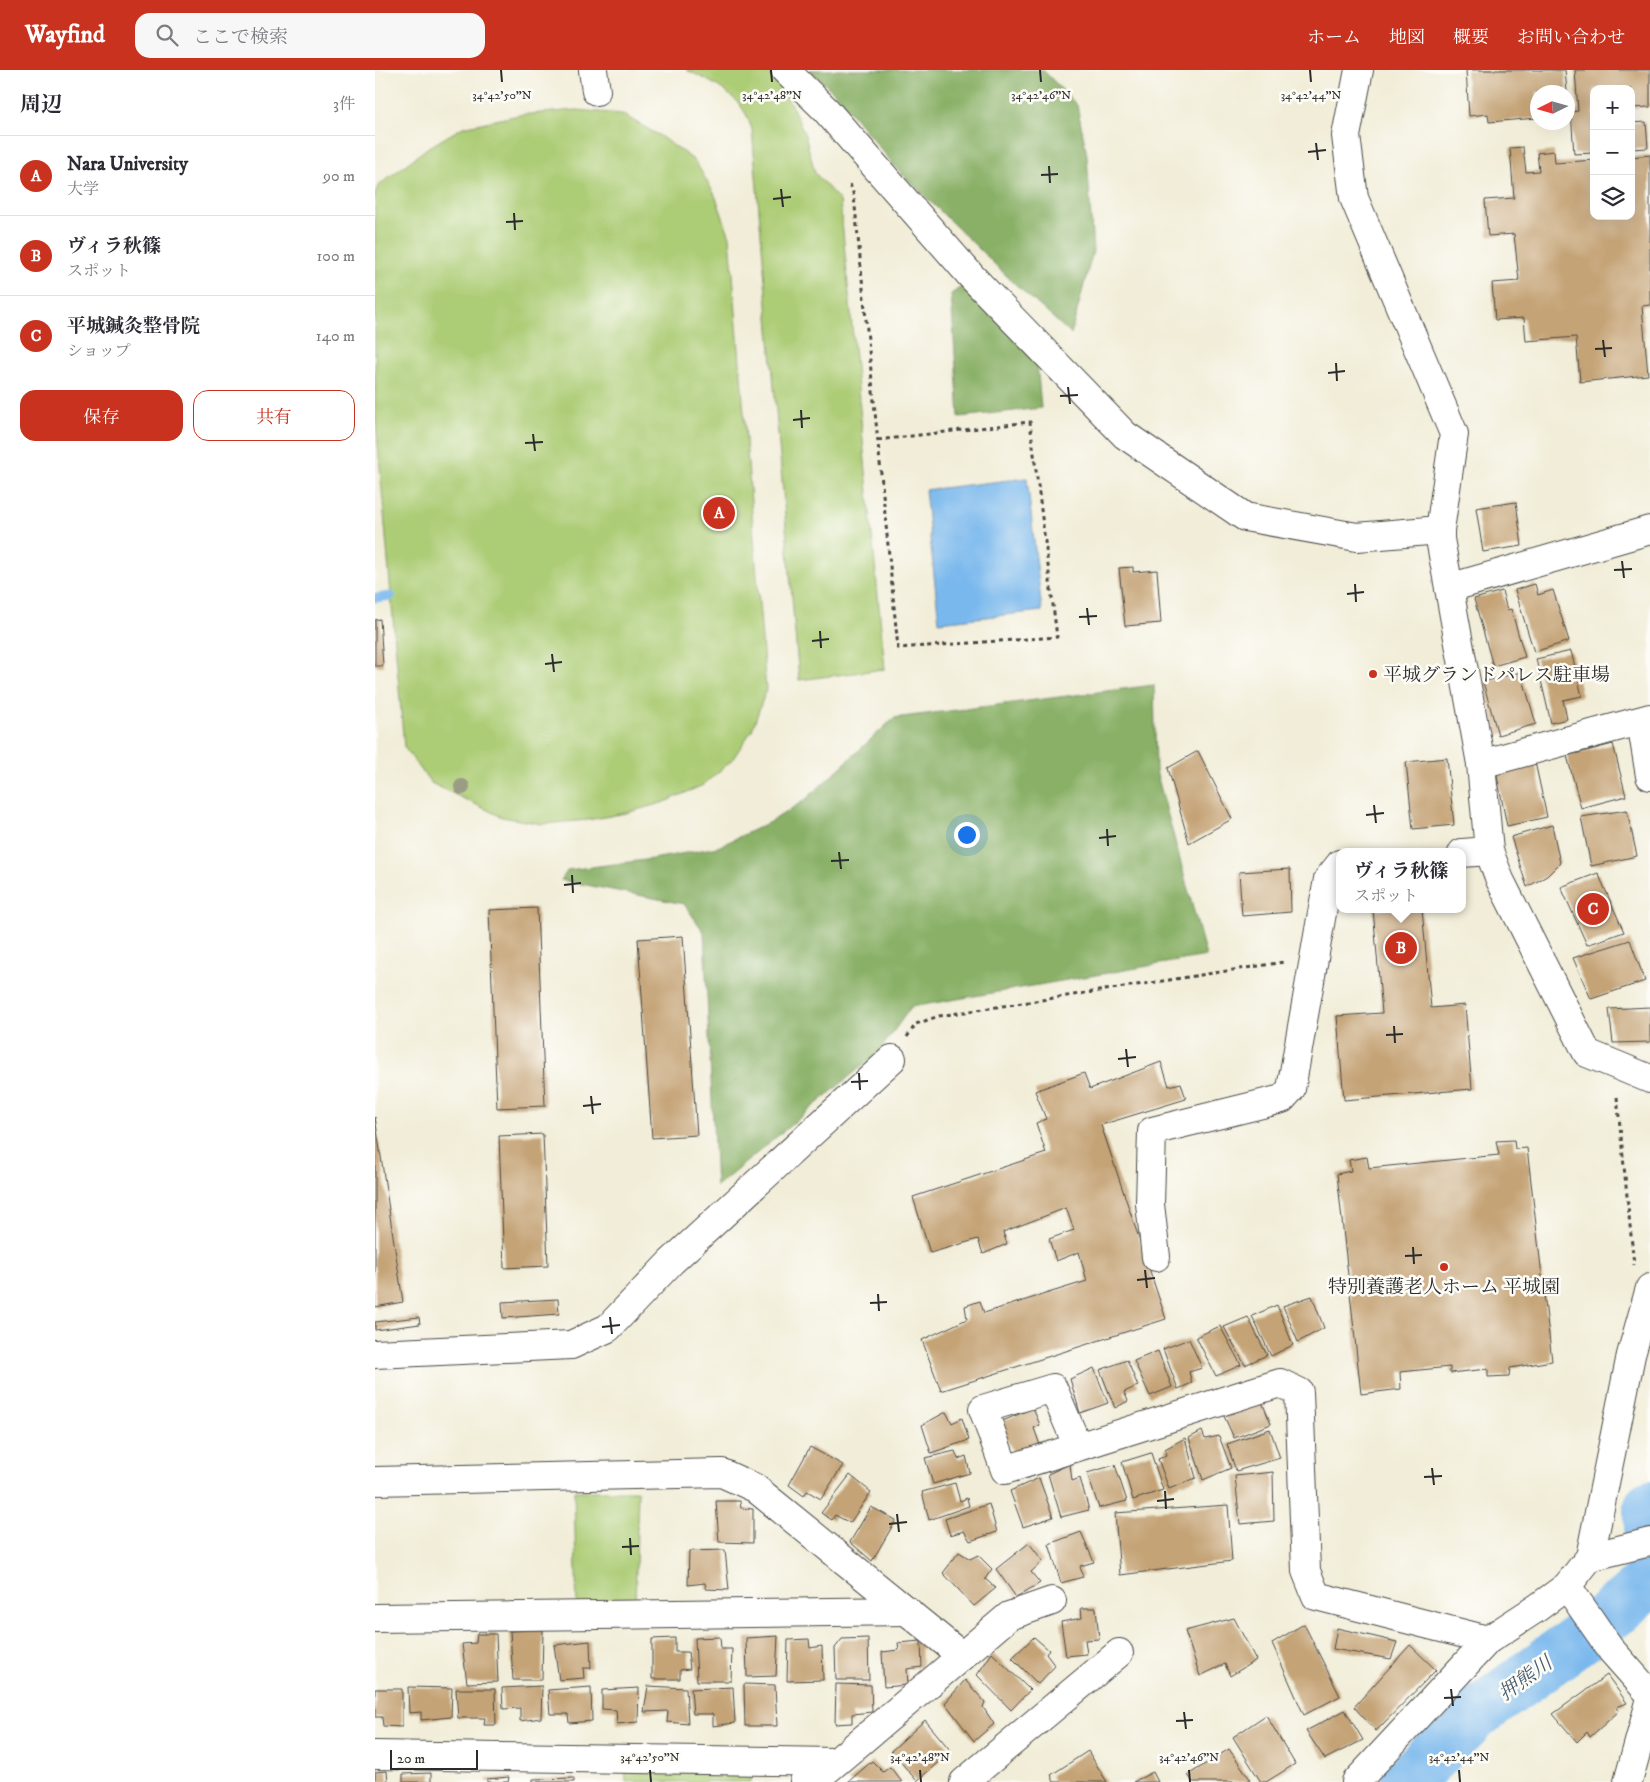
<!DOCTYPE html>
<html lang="ja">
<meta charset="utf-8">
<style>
:root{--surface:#fff;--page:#f7f7f7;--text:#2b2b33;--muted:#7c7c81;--line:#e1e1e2;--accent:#c8321e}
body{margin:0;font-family:"IM FELL DW Pica","Noto Serif JP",serif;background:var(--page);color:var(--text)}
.controls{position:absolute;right:15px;top:15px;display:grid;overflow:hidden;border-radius:10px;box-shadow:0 5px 20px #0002}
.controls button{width:45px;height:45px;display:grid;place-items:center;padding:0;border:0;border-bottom:1px solid var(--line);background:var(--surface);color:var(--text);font:25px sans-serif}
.compass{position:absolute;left:1155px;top:15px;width:45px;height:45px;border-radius:50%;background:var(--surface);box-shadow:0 5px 20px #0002;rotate:265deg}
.scale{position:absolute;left:15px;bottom:12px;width:88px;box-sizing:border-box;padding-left:5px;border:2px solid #2b2b2b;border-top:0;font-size:14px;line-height:18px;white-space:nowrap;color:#2b2b2b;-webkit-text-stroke:4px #fdfcf7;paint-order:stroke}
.you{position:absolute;left:591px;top:764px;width:18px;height:18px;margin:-12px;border:4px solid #fff;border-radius:50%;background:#1a73e8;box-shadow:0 0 0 8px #1a73e833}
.badge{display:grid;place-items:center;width:32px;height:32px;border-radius:50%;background:var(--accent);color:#fff;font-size:16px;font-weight:700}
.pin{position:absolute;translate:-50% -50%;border:2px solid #fff;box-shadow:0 1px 5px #0006}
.popup{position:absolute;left:961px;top:778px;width:130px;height:65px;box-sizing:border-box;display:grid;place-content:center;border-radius:10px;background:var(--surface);filter:drop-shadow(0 1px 4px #0005);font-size:16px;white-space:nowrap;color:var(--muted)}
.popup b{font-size:19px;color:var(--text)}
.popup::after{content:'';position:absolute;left:50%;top:100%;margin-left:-10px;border:10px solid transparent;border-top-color:var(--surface)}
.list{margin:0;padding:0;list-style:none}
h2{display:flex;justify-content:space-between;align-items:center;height:65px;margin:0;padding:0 20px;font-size:21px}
h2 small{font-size:16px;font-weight:400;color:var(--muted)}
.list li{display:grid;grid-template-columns:32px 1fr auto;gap:15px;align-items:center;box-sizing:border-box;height:80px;padding:0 20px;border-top:1px solid var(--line)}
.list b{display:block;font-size:19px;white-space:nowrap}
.list p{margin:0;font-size:16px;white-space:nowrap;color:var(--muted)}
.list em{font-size:16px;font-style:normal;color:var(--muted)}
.actions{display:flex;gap:10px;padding:15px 20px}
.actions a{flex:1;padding:11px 0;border:1px solid var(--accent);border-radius:15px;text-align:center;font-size:18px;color:var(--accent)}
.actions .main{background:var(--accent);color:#fff}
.icon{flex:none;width:28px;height:28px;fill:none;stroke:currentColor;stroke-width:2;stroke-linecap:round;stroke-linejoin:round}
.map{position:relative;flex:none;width:1275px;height:1712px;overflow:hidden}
header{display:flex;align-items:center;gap:30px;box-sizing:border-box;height:70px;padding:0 25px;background:var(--accent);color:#fff}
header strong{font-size:24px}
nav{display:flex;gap:28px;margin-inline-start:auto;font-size:18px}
.search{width:350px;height:45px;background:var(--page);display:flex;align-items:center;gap:12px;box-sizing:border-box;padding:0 18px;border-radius:15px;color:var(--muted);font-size:19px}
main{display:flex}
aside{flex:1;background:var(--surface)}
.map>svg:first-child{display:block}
</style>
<header>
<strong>Wayfind</strong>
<div class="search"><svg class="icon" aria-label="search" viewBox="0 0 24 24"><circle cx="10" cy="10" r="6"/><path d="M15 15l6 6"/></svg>ここで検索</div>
<nav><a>ホーム</a><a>地図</a><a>概要</a><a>お問い合わせ</a></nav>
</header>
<main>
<aside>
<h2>周辺<small>3件</small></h2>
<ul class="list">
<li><span class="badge">A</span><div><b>Nara University</b><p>大学</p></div><em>90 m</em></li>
<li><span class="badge">B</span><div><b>ヴィラ秋篠</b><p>スポット</p></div><em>100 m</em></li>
<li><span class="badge">C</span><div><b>平城鍼灸整骨院</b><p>ショップ</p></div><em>140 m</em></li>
</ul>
<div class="actions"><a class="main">保存</a><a>共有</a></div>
</aside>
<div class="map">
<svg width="1275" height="1712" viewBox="0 0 1275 1712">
<rect width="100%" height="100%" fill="#fdfcf7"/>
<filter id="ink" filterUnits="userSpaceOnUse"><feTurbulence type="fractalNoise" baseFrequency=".02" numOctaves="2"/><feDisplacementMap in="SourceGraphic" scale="10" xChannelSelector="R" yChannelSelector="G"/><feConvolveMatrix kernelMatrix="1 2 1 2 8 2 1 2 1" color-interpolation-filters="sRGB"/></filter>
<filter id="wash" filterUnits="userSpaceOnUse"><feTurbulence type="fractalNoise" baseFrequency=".0096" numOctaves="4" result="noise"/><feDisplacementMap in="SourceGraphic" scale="20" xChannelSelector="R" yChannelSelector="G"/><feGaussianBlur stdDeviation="1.12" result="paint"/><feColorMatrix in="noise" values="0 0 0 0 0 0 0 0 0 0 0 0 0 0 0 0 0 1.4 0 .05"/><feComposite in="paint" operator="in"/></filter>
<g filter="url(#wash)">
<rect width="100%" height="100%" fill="#f1edd8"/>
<g fill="#accc74" stroke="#6c7c50">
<path d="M311,0H390L399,7L417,36L430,65L440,103L465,131L510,599L424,610L377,59C374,53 373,46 369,41C359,23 330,8 311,0Z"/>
<polygon points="201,40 247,44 285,66 320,91 340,125 355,167 391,620 377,660 357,690 328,715 290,732 251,743 213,750 167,754 127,747 56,713 29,677 0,339 0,123 4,115 51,79 88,57 144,45"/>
<polygon points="199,1421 263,1421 260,1538 202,1541"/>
<polygon points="250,1694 376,1704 376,1712 251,1712"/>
</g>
<g fill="#89b066" stroke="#5a6e48">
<polygon points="434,0 668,0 702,35 712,85 718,181 696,264 639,213 523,100 460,23"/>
<polygon points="592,213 662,292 666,338 584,347 576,224"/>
<polygon points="779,615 781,701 831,886 536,937 503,983 341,1117 329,862 309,834 186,810 193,800 278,789 343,777 397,751 430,730 519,648"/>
</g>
<polygon fill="#79b8ed" stroke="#52728c" points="652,408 667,541 564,552 550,420"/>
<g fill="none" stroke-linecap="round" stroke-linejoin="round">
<polyline stroke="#79b8ed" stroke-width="9" points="0,528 16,526"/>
<g stroke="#79b8ed" stroke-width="52">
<polyline points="1275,1436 1275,1468"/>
<polyline points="1031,1712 1101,1644 1224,1555 1275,1511"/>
</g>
</g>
<g id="blocks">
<g fill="#c4a376">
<polygon points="1091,0 1190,0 1192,22 1162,22 1162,48 1114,52 1113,44 1094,46"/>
<polygon points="1200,0 1275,0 1275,37 1256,38 1256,19 1219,19 1219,83 1199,84 1196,42 1203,41"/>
<polygon points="1271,52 1273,78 1256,79 1256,53"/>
<polygon points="1148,77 1151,102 1164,101 1162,83 1179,81 1180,93 1219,90 1219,146 1256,146 1256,87 1275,85 1275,235 1267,236 1273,305 1205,312 1201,267 1151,271 1149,248 1120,250 1117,213 1144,211 1139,164 1113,166 1110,130 1139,128 1135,78"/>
<polygon points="1141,432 1147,476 1108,482 1101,438"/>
<polygon points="758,497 758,502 782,500 786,553 750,556 744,498"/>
<polygon points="1160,514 1163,525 1178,520 1194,571 1159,582 1140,520"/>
<polygon points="1127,521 1132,540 1136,539 1150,587 1118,596 1099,529"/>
<polygon points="5,549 8,596 0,596 0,550"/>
<polygon points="1196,581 1207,626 1188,630 1192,649 1176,653 1161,589"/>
<polygon points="1146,602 1161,654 1123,665 1108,612"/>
<polygon points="1238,674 1251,726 1206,738 1192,686"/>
<polygon points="823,681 857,749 814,773 793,698"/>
<polygon points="1072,688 1079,755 1038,759 1031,692"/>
<polygon points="1160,692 1172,747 1132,756 1121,701"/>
<polygon points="1252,740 1262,786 1216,796 1206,747"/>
<polygon points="1177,755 1185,793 1172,806 1152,817 1136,767"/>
<polygon points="915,799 916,842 867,846 864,802"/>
<polygon points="1223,803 1249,862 1212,875 1186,817"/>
<polygon points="162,838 170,1036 122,1038 114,840"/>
<polygon points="998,839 1047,839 1056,938 1090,935 1097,1019 969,1030 962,946 1007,943"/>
<polygon points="308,866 322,1065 277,1068 263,869"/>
<polygon points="1255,870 1270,911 1216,929 1198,888"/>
<polygon points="1275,937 1275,972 1238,973 1234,939"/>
<polygon points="786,992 794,1016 806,1013 811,1029 726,1055 791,1249 566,1321 547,1270 592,1249 590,1236 605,1231 609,1243 712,1211 704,1182 681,1191 674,1169 699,1160 691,1138 628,1162 632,1174 608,1184 603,1169 555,1183 538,1127 671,1083 661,1053 671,1049 660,1021 709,1003 715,1019"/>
<polygon points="0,1047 28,1232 0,1237"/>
<polygon points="168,1064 173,1196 129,1198 124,1066"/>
<polygon points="1139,1070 1140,1079 1152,1078 1177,1291 1135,1298 1134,1306 1113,1307 1113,1299 1075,1303 1075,1297 1025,1302 1026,1319 986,1324 962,1104 976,1101 974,1090 992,1087 994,1098 1124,1085 1121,1071"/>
<polygon points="937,1226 949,1258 923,1272 908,1236"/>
<polygon points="183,1229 184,1244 128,1248 127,1232"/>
<polygon points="902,1235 918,1275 896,1286 877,1246"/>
<polygon points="44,1247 45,1254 0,1260 0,1252"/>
<polygon points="873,1247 892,1285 870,1295 849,1257"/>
<polygon points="845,1256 866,1295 841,1306 821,1267"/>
<polygon points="814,1269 827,1298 814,1302 817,1313 803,1319 788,1279"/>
<polygon points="783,1281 797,1317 775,1326 759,1291"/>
<polygon points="752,1290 763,1316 749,1322 753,1331 740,1338 725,1300"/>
<polygon points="719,1298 733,1333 705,1343 695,1309"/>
<polygon points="887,1332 896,1354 859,1368 849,1346"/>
<polygon points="658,1338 665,1355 659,1358 666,1378 641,1387 623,1353"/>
<polygon points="571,1342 577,1353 587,1348 594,1370 556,1383 547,1355"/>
<polygon points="895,1359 905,1388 861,1401 852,1374"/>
<polygon points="827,1361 830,1369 844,1366 856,1398 828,1410 814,1368"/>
<polygon points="810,1368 821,1408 794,1419 783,1389 791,1386 790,1379"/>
<polygon points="435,1377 468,1395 446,1429 432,1421 429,1426 414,1415"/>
<polygon points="580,1381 583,1389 591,1386 595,1403 558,1414 550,1388"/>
<polygon points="776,1383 788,1420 758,1430 747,1392"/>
<polygon points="695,1394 697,1411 705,1408 714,1440 686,1447 673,1404"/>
<polygon points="740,1395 752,1431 724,1438 712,1403"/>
<polygon points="898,1402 899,1451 865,1454 860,1406"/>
<polygon points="475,1405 496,1422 475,1453 460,1445 457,1450 446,1443"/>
<polygon points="664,1408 678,1447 648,1457 635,1421"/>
<polygon points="580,1413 585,1431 592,1428 594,1436 554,1450 547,1422"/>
<polygon points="341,1431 365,1431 366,1438 378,1439 378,1473 344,1472"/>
<polygon points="614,1434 622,1462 595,1471 589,1461 575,1465 570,1449"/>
<polygon points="853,1435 857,1491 745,1505 740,1443"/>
<polygon points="496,1437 521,1450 497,1491 475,1472"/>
<polygon points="706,1462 719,1492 705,1496 708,1507 686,1513 674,1474"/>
<polygon points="654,1473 668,1491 656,1502 665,1513 641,1527 621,1499"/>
<polygon points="350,1480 354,1520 331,1519 330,1513 313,1515 314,1481"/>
<polygon points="584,1482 595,1489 603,1485 617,1499 610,1509 621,1518 599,1536 568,1503"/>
<polygon points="706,1538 721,1538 724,1569 710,1570 712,1584 691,1586 686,1552 707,1548"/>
<polygon points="859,1548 881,1590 855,1606 850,1594 825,1606 810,1561"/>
<polygon points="929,1554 965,1626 929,1645 897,1573"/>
<polygon points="962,1558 1022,1572 1016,1589 958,1579"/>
<polygon points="168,1560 167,1610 138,1610 135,1561"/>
<polygon points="102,1564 121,1564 123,1612 92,1613 87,1574 101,1573"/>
<polygon points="403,1566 401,1606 372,1607 371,1568"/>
<polygon points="345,1567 346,1579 357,1579 356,1611 322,1611 320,1568"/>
<polygon points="659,1567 674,1580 671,1584 680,1596 663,1614 637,1588"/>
<polygon points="300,1568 300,1582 313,1582 315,1599 305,1600 305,1609 277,1609 277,1569"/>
<polygon points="493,1568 494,1610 461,1610 460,1578 467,1569"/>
<polygon points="434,1569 435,1578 447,1576 448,1610 412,1611 413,1570"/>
<polygon points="215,1571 216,1598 208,1598 209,1608 184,1610 179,1575"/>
<polygon points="546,1571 547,1597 532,1599 533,1615 509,1617 507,1582 524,1580 523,1573"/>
<polygon points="1035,1575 1061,1600 1001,1661 979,1637"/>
<polygon points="617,1583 655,1620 636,1640 602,1605"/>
<polygon points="1232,1605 1252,1633 1242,1637 1244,1641 1215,1667 1212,1662 1202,1672 1178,1644"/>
<polygon points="590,1610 610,1632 608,1637 619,1654 599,1671 570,1633"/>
<polygon points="369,1614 400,1615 402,1656 370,1656"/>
<polygon points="461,1614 496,1615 497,1642 477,1644 477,1653 460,1654"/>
<polygon points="167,1616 166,1648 145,1651 145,1638 128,1639 127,1618"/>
<polygon points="273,1616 311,1618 313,1654 292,1652 293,1641 269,1642"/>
<polygon points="33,1617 77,1618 76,1647 46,1650 46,1642 34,1643"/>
<polygon points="216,1617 217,1651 194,1653 193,1644 175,1644 173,1620"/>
<polygon points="358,1617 360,1653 338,1656 338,1644 318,1644 316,1619"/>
<polygon points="264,1618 263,1652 242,1654 241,1640 227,1639 227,1620"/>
<polygon points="0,1619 27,1619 27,1657 8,1656 7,1647 0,1647"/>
<polygon points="81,1619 120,1619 121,1655 109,1655 110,1648 83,1648"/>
<polygon points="970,1640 988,1670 950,1689 931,1661"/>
<polygon points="891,1645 920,1694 891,1712 886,1712 858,1667"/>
<polygon points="550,1650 576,1681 542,1711 516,1681"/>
<polygon points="854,1679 875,1709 871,1712 818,1712 813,1705"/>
<polygon points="713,1681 732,1712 679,1712 676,1705"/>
<polygon points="497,1691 508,1702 515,1697 527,1712 473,1712"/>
<polygon points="12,1701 13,1712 0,1712 0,1702"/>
<polygon points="778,1702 783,1712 758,1712"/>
<polygon points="56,1703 56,1712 28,1712 28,1704"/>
<polygon points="134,1707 133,1712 112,1712 112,1709"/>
<polygon points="199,1708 199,1712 158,1712 158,1709"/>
</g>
</g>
</g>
<g filter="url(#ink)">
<use href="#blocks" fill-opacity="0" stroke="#494845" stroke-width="1"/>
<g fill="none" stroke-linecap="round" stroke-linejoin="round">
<g stroke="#494845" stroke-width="30">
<g id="minor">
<polyline points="218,0 221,21"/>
<polyline points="410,0 450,39 597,207 750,365 870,447 982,467 1065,460"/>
<polyline points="984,0 971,66 979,128 1079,364 1065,460 1065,469 1106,694 1114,781 1125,810 1212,983 1275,1009"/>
<polyline points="1074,518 1275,460"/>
<polyline points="1266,651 1275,706"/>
<polyline points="1106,694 1275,648"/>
<polyline points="1087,783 1114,781"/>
<polyline points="781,1187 775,1134 777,1061 907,1029 916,1019 953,809 965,794"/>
<polyline points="0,1284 196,1275 233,1258 296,1192 517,989"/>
<polyline points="703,1377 678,1318 608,1339 630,1400 905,1313 924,1322 931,1501 941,1526 1113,1570"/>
<polyline points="0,1411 347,1403 380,1418 587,1586 447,1704 429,1712"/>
<polyline points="1215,1487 1275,1472"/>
<polyline points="1192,1516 1237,1581 1275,1624"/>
<polyline points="0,1548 533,1541"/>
<polyline points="587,1586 634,1546 677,1531"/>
<polyline points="0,1685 461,1692"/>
<polyline points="589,1712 744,1583"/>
<polyline points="981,1712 1113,1570 1162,1538 1192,1516 1215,1487 1256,1285 1275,1218"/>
<polyline points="1253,1712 1275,1632"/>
</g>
</g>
<g stroke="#494845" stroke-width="3" stroke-dasharray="4 4" stroke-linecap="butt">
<polyline points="475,114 479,126 523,578 682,567 655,352 503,370"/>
<polyline points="532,967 541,954 564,946 909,892"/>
<polyline points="1242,1027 1259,1195"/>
</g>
<use href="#minor" stroke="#fff" stroke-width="28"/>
</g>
<circle fill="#9a9d85" cx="87" cy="717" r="8"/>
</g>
<path fill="none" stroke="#2b2b2b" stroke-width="2" d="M126,0L127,12M396,0L397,12M665,0L666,12M935,0L936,12M941,73L943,90M933,82L951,80M674,96L675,113M666,105L683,104M406,119L408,137M398,129L416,127M139,143L140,160M131,152L148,151M1228,270L1230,287M1220,279L1237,278M961,293L962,311M953,303L970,301M693,317L695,334M685,326L703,325M426,340L427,358M418,350L435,348M158,364L160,381M150,373L168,372M1247,491L1249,508M1239,500L1257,499M980,514L981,532M972,524L989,522M712,538L714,555M704,547L722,546M445,561L446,578M437,571L454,569M177,584L179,602M170,594L187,592M999,735L1001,753M991,745L1009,743M732,759L733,776M724,768L741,766M464,782L466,799M456,791L474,790M197,805L198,823M189,815L206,813M1019,956L1020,973M1011,965L1028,964M751,979L753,997M743,989L761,987M484,1003L485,1020M476,1012L493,1011M216,1026L218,1044M208,1036L226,1034M1038,1177L1039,1194M1030,1186L1047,1185M770,1200L772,1218M762,1210L780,1208M503,1224L504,1241M495,1233L512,1232M235,1247L237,1264M227,1257L245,1255M1057,1398L1059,1415M1049,1407L1067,1406M790,1421L791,1439M782,1431L799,1429M522,1444L524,1462M514,1454L532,1452M255,1468L256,1485M247,1477L264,1476M1076,1619L1078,1636M1069,1628L1086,1627M809,1642L811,1659M801,1651L818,1650M275,1700L276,1712M545,1700L546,1712M814,1700L815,1712M1084,1700L1085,1712"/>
<g fill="#c8321e" stroke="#fdfcf7" stroke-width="2">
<circle cx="998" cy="604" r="5"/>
<circle cx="1069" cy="1197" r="5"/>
</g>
<g text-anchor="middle" stroke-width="5" stroke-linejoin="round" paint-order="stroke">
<g font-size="19" fill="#2b2b2b" stroke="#fdfcf7" text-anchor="start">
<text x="1008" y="611">平城グランドパレス駐車場</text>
<text x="1069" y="1223" text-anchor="middle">特別養護老人ホーム 平城園</text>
</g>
<g font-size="20" font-style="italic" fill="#465c6f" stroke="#fdfcf7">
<text transform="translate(1150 1608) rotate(-36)" y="7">押熊川</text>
</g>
</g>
<g font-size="12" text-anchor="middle" fill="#2b2b2b" stroke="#fdfcf7" stroke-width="5" stroke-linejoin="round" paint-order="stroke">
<text x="127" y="29">34°42'50"N</text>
<text x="397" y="29">34°42'48"N</text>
<text x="666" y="29">34°42'46"N</text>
<text x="936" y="29">34°42'44"N</text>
<text x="275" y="1691">34°42'50"N</text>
<text x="545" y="1691">34°42'48"N</text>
<text x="814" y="1691">34°42'46"N</text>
<text x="1084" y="1691">34°42'44"N</text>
</g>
</svg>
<div class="controls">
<button>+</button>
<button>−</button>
<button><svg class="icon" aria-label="layers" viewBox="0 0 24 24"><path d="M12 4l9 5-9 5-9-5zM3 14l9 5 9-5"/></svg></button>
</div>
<svg class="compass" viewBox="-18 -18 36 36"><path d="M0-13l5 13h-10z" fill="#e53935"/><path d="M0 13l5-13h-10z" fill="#7c7c81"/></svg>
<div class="scale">20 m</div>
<div class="you"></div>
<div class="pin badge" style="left:344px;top:443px">A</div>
<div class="pin badge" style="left:1026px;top:878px">B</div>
<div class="popup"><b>ヴィラ秋篠</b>スポット</div>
<div class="pin badge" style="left:1218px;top:839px">C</div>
</div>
</main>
